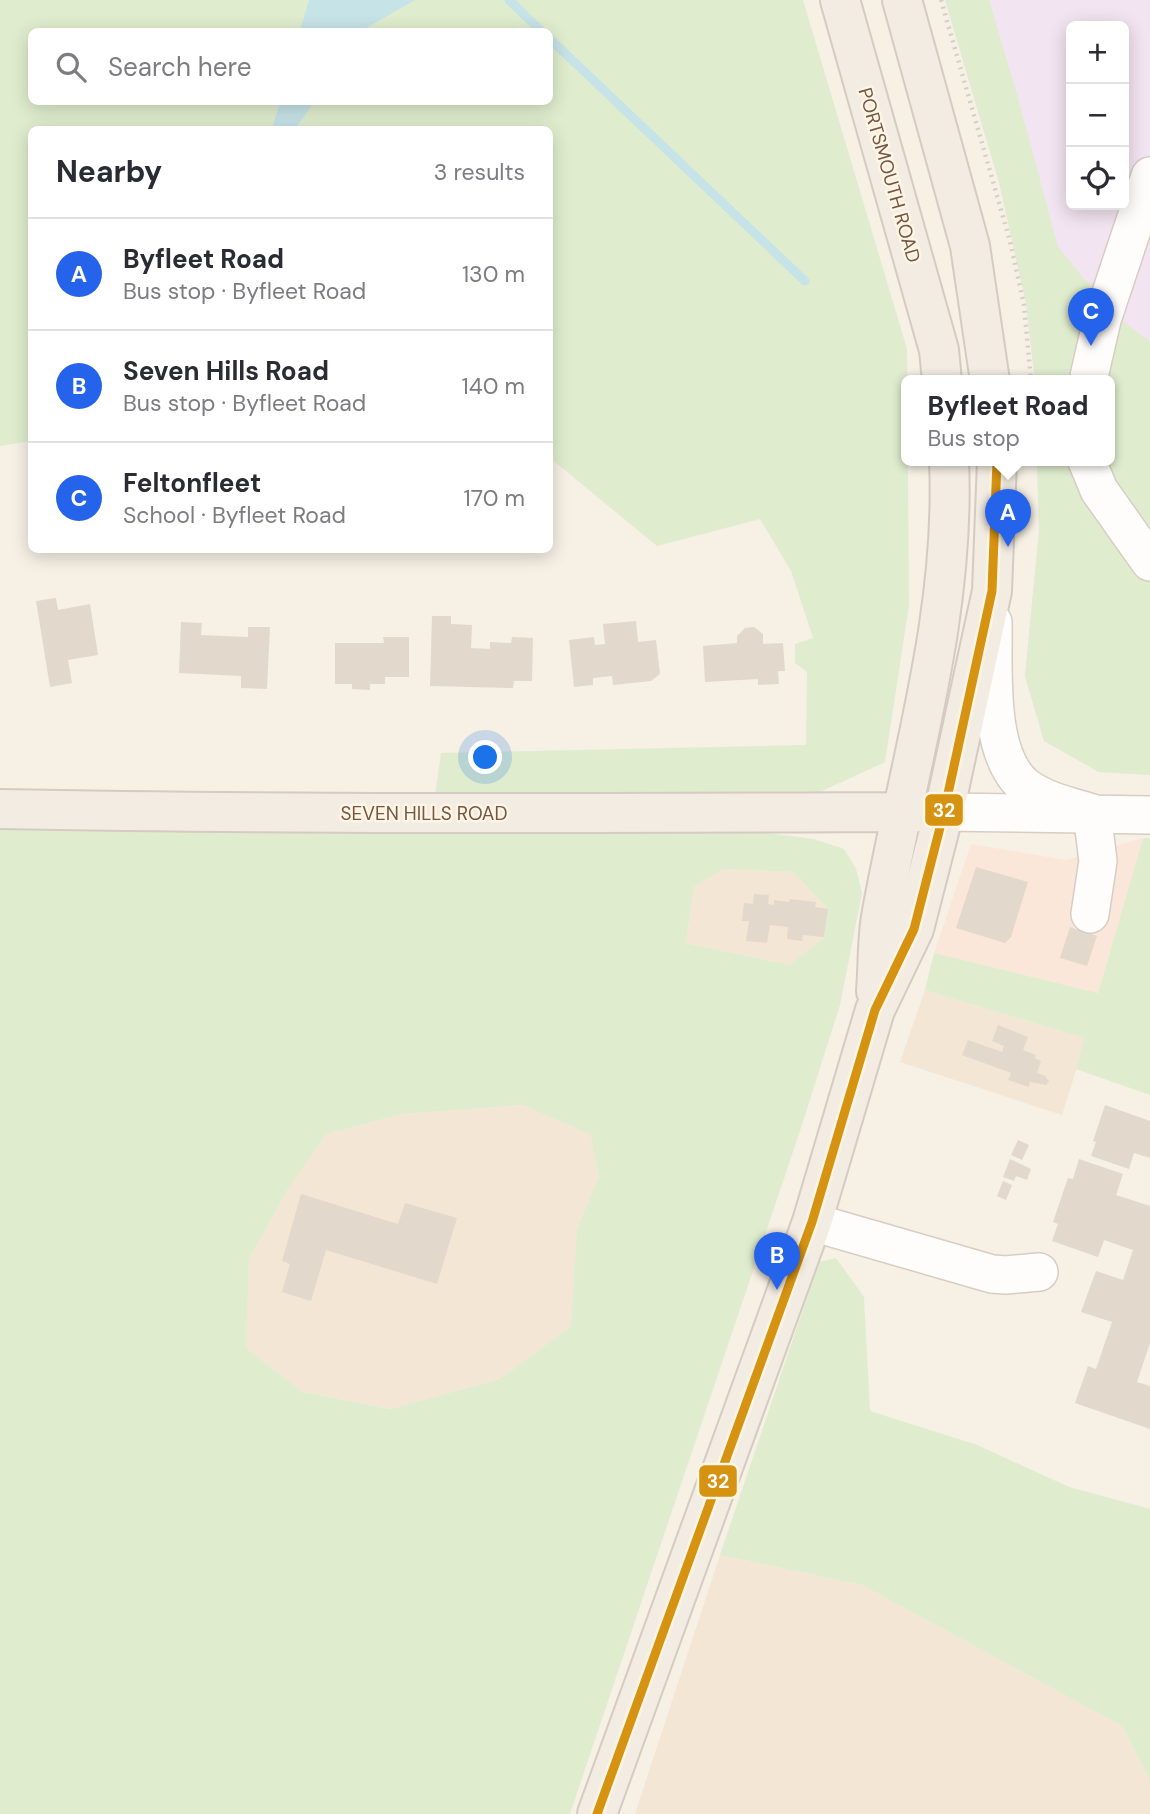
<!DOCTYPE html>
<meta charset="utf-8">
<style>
:root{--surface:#fff;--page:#f7f7f7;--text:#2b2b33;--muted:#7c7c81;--line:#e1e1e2;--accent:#2563eb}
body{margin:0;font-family:"DM Sans",sans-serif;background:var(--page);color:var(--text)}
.controls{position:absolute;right:21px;top:21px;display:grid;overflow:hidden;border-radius:10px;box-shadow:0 4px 18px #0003}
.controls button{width:63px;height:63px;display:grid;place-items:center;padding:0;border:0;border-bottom:2px solid var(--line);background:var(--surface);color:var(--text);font:35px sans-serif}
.you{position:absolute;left:486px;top:758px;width:24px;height:24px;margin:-18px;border:5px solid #fff;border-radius:50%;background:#1a73e8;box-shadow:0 0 0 10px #1a73e833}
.badge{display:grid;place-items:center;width:46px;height:46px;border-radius:50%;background:var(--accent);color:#fff;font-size:23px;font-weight:700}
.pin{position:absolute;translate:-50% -58px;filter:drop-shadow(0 2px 4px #0008)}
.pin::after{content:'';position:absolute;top:37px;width:24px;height:21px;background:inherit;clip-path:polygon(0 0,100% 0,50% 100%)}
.popup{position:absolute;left:901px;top:375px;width:214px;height:91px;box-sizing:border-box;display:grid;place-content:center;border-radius:10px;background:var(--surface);filter:drop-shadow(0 2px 5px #0005);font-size:23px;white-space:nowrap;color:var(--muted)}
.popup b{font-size:26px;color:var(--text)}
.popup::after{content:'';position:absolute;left:50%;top:100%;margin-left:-14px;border:14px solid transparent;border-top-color:var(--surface)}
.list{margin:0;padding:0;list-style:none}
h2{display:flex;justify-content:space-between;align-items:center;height:91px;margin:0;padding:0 28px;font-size:30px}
h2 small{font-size:23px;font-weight:400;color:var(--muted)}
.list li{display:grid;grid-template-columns:46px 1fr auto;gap:21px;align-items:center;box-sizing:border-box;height:112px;padding:0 28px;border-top:2px solid var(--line)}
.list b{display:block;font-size:26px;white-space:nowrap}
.list p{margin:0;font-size:23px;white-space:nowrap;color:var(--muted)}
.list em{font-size:23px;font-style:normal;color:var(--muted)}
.icon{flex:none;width:38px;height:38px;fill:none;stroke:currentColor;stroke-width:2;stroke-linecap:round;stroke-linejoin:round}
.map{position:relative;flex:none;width:1150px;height:1814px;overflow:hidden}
.search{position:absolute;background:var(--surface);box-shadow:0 4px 18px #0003;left:28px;top:28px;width:525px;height:77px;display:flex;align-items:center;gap:18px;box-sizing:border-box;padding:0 24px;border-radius:10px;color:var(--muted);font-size:26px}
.panel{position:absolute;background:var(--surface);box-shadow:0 4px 18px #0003;left:28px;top:126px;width:525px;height:427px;border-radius:10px}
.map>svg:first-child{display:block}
</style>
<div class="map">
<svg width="1150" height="1814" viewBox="0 0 1150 1814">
<rect width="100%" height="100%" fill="#f6f0e5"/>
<g fill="#f3e6d4">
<polygon points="723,869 793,872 828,909 824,937 790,965 686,943 694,887"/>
<polygon points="925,990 1086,1038 1062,1115 900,1062"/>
<polygon points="523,1105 590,1133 599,1176 577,1228 571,1326 500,1379 392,1409 303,1392 246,1348 249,1259 288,1189 325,1134 402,1114"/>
<polygon points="720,1555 862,1585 1122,1726 1150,1780 1150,1814 635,1814"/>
</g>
<polygon fill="#fbe7d9" points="1143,838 1098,993 934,953 971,844 1066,860"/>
<path fill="#f2e4f0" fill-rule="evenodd" d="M945,0H1150V775L1099,772L1044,741L1025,676L1039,531L1037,461H1110V381H1035L1026,303L999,182ZM1071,26H1124V205H1071Z"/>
<g fill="#dfedce" fill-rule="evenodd">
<path d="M0,0H803L907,349L909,605L885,762L805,799L435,796L441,753L806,745L807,672L795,663V644L813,638L791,571L760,519L657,546L550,458V130H32L31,441L0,446ZM32,32H550V102H32Z"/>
<polygon points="945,0 989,0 1018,98 1058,247 1115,316 1150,341 1150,775 1099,772 1044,741 1025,676 1039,531 1037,461 1110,461 1110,381 1035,381 1026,303 999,182"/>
<path d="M639,817L814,839L844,849L856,869L862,893L840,1005L801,1128L570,1814H0V821ZM723,869L793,872L828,909L824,937L790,965L686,943L694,887ZM523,1105L590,1134L599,1176L577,1228L571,1326L500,1379L391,1409L303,1392L246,1348L249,1259L288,1189L326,1134L402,1114Z"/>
<polygon points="1143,838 1150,838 1150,1095 1076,1069 1085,1038 925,990 934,953 1098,993"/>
<polygon points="836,1258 864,1297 870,1411 977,1445 1069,1487 1150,1509 1150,1780 1122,1726 862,1585 720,1555 819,1262"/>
</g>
<g fill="#c6e3e7">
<polygon points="309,0 415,0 361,31 300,31"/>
<polygon points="280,102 314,102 295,129 272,129"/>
</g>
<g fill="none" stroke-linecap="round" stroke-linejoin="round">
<g stroke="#c6e3e7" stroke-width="9">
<polyline points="509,0 542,32"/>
<polyline points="550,39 805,281"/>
</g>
</g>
<g fill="#e3d8cc">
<polygon points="56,598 58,610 90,604 98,655 68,660 72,683 50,687 36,601"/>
<polygon points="432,616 451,616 451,624 472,625 471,648 490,649 490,642 511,643 512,637 533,638 532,681 514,681 513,688 430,686"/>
<polygon points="636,621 638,642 656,640 660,674 651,681 613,685 612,676 593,678 593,685 574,687 569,640 594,637 595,645 605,644 603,624"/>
<polygon points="181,622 202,623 201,635 248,637 248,627 270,627 267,689 241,688 241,676 179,673"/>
<polygon points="754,627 763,634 763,644 783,643 785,671 778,671 779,684 758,685 758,679 705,682 703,646 737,643 737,636 745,628"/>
<polygon points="383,637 409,637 409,677 385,677 385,684 370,684 370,690 352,689 352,684 335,684 335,643 384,643"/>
<polygon points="976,867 1028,882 1011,937 1005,943 956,928"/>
<polygon points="754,894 769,895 768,904 774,905 774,900 789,902 790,899 816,902 815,907 828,909 824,937 803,935 802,941 787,939 788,927 770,925 767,943 746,941 749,921 742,921 744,903 753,904"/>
<polygon points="1070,927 1097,936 1087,966 1060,958"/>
<polygon points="998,1025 1028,1037 1023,1050 1036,1055 1035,1058 1041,1061 1037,1073 1045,1076 1049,1081 1046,1085 1030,1082 1029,1087 1008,1080 1011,1073 962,1055 968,1040 1002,1052 1004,1046 992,1041"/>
<polygon points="1105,1105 1150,1121 1150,1158 1134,1153 1129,1169 1091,1156 1096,1142 1093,1141"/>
<polygon points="1018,1140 1029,1145 1022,1160 1011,1155"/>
<polygon points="1010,1159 1031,1169 1027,1180 1016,1176 1014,1181 1003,1177"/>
<polygon points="1079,1159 1123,1174 1116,1195 1150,1206 1150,1343 1137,1382 1150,1386 1150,1429 1075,1403 1088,1366 1096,1369 1112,1322 1081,1312 1096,1271 1123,1280 1133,1250 1104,1240 1098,1257 1052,1241 1058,1224 1053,1222 1068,1178 1073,1179"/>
<polygon points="1003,1181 1012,1185 1006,1200 997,1196"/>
<polygon points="301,1194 398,1224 405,1203 457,1218 437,1284 326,1250 311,1301 282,1292 290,1264 282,1261"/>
</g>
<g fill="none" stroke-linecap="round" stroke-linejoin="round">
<g stroke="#d7cdc3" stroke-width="40">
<g id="minor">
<polyline points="1088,381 1102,320 1150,176"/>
<polyline points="1087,461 1099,490 1150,562"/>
<path d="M993,622C994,668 986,756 1026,787C1045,801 1070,806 1092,813L1098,861L1090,914"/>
<polyline points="944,812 1150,815"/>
<polyline points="812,1222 992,1274 1006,1275 1039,1272"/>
</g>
</g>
<g stroke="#d5cbc2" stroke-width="42">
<g id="major">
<polyline points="840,0 939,350 942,381"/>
<polyline points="902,0 970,246 990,381"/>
<path d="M0,809C315,815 629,813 944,812"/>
<path d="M876,991C878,967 877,941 881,917C908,765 956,617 949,461"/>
<polyline points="597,1814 812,1222 875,1010 914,929 944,812 992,591 997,461"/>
</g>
</g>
<polyline stroke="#d7cfc7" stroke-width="4.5" stroke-dasharray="2 5" stroke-linecap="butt" points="941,0 1010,241 1024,305 1031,381"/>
<use href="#minor" stroke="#fefdfb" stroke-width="37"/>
<use href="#major" stroke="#f2ece2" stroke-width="38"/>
<g stroke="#fff5e4" stroke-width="14">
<polyline id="bus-1" points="597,1814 812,1222 875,1010 914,929 944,812 992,591 997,461"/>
</g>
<use href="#bus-1" stroke="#d69211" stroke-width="9"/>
</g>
<g text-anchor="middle" stroke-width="5" stroke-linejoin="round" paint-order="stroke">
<g font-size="19" fill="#745744" stroke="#fff5e4">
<text transform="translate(890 175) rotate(74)" y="7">PORTSMOUTH ROAD</text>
<text x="424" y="820">SEVEN HILLS ROAD</text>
</g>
</g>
<g stroke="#fff5e4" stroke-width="2.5">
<rect x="924" y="793" width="40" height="34" rx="7" fill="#d69211"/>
<rect x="698" y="1464" width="40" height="34" rx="7" fill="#d69211"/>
</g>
<g font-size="19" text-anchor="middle" font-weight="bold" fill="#fff">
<text x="944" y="817">32</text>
<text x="718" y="1488">32</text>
</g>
</svg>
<div class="controls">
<button>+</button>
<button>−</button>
<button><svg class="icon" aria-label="locate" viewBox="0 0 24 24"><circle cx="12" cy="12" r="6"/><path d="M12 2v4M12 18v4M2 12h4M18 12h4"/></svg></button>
</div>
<div class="you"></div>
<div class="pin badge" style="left:1008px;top:547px">A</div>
<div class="popup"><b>Byfleet Road</b>Bus stop</div>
<div class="pin badge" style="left:777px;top:1290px">B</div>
<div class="pin badge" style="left:1091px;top:346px">C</div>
<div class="search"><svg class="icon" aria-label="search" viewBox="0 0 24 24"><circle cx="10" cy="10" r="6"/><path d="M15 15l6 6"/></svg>Search here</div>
<section class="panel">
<h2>Nearby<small>3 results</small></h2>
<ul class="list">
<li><span class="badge">A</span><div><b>Byfleet Road</b><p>Bus stop · Byfleet Road</p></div><em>130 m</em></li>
<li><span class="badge">B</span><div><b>Seven Hills Road</b><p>Bus stop · Byfleet Road</p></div><em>140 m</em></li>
<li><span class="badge">C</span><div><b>Feltonfleet</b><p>School · Byfleet Road</p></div><em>170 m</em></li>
</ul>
</section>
</div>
